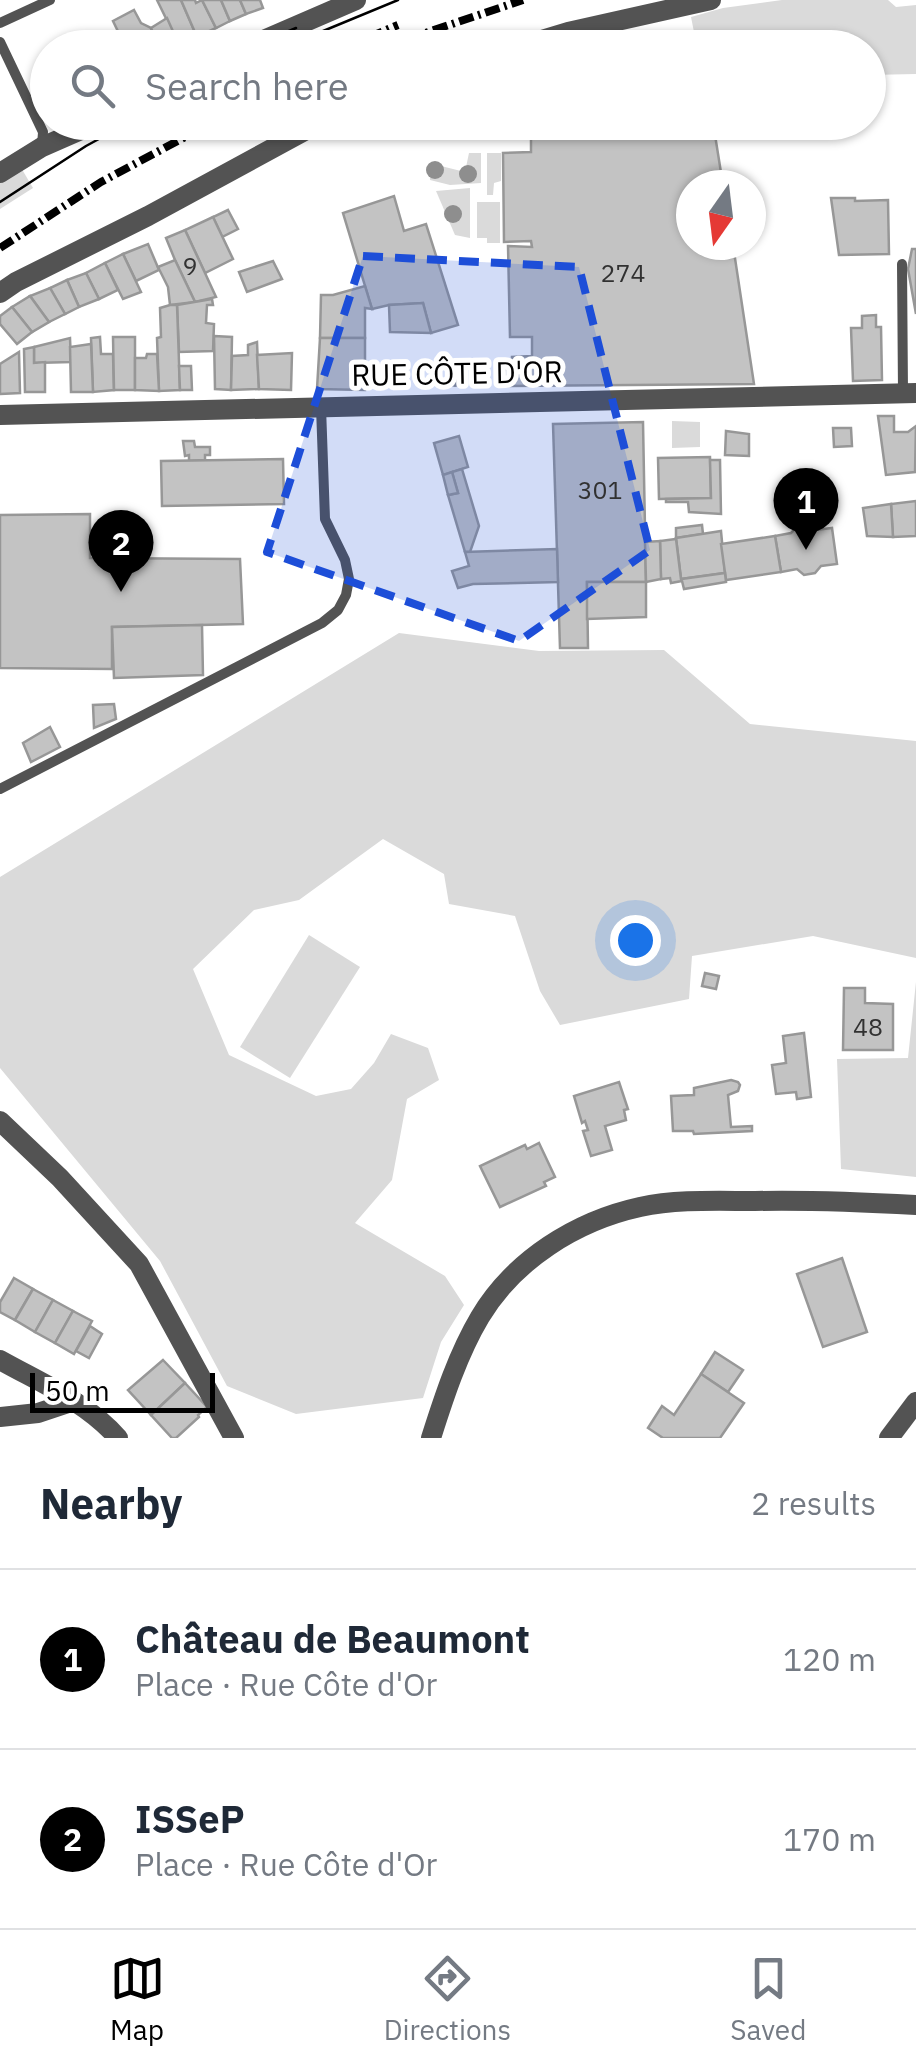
<!DOCTYPE html>
<meta charset="utf-8">
<style>
:root{--surface:#fff;--page:#f2f2f3;--text:#1f2937;--muted:#747a83;--line:#e0e1e3;--accent:#000}
body{margin:0;font-family:"IBM Plex Sans",sans-serif;background:var(--page);color:var(--text)}
.compass{position:absolute;left:676px;top:170px;width:90px;height:90px;border-radius:50%;background:var(--surface);box-shadow:0 2px 8px #0004;rotate:194deg}
.scale{position:absolute;left:30px;bottom:25px;width:185px;box-sizing:border-box;padding-left:10px;border:5px solid #000;border-top:0;font-size:28px;line-height:35px;white-space:nowrap;color:#000;-webkit-text-stroke:8px #fff;paint-order:stroke}
.you{position:absolute;left:635px;top:940px;width:35px;height:35px;margin:-25px;border:8px solid #fff;border-radius:50%;background:#1a73e8;box-shadow:0 0 0 15px #1a73e833}
.badge{display:grid;place-items:center;width:65px;height:65px;border-radius:50%;background:var(--accent);color:#fff;font-size:32px;font-weight:700}
.pin{position:absolute;translate:-50% -82px;filter:drop-shadow(0 2px 5px #0008)}
.pin::after{content:'';position:absolute;top:52px;width:35px;height:30px;background:inherit;clip-path:polygon(0 0,100% 0,50% 100%)}
.list{margin:0;padding:0;list-style:none}
h2{display:flex;justify-content:space-between;align-items:center;height:130px;margin:0;padding:0 40px;font-size:42px}
h2 small{font-size:32px;font-weight:400;color:var(--muted)}
.list li{display:grid;grid-template-columns:65px 1fr auto;gap:30px;align-items:center;box-sizing:border-box;height:180px;padding:0 40px;border-top:2px solid var(--line)}
.list b{display:block;font-size:38px;white-space:nowrap}
.list p{margin:0;font-size:32px;white-space:nowrap;color:var(--muted)}
.list em{font-size:32px;font-style:normal;color:var(--muted)}
.icon{flex:none;width:55px;height:55px;fill:none;stroke:currentColor;stroke-width:2;stroke-linecap:round;stroke-linejoin:round}
.map{position:relative;flex:none;width:916px;height:1438px;overflow:hidden}
.search{position:absolute;background:var(--surface);box-shadow:0 2px 8px #0004;left:30px;right:30px;top:30px;height:110px;display:flex;align-items:center;gap:25px;box-sizing:border-box;padding:0 35px;border-radius:55px;color:var(--muted);font-size:38px}
.sheet{height:490px;background:var(--surface)}
nav{display:flex;justify-content:space-around;align-items:center;box-sizing:border-box;height:140px;border-top:2px solid var(--line);background:var(--surface);font-size:28px;color:var(--muted)}
nav a{display:grid;justify-items:center;gap:5px}
nav .on{color:var(--accent)}
.map>svg:first-child{display:block}
</style>
<div class="map">
<svg width="916" height="1438" viewBox="0 0 916 1438">
<rect width="100%" height="100%" fill="#fff"/>
<g fill="#dadada">
<polygon points="782,0 888,0 896,7 916,5 916,74 869,75 868,48 697,47 691,17 723,8"/>
<polygon points="469,153 481,153 481,183 450,185 430,180 429,163 465,172"/>
<polygon points="487,153 501,153 501,181 494,183 493,195 487,195"/>
<polygon points="20,166 33,188 0,209 0,180"/>
<polygon points="470,188 470,238 455,235 436,191"/>
<polygon points="477,202 500,202 500,243 487,243 487,238 477,238"/>
<polygon points="672,421 700,422 700,447 672,448"/>
<polygon points="399,633 539,651 664,650 750,724 916,741 916,958 813,936 692,956 689,999 560,1025 540,991 515,916 449,904 444,874 383,839 299,900 254,910 193,969 229,1055 316,1096 351,1089 374,1063 391,1034 428,1048 439,1080 407,1099 392,1180 355,1223 445,1276 464,1305 441,1342 423,1398 296,1414 227,1386 160,1261 0,1068 0,877"/>
<polygon points="309,935 360,967 290,1078 240,1047"/>
<polygon points="916,982 916,1177 841,1169 837,1059 908,1058"/>
</g>
<g fill="#c3c3c3" stroke="#979797" stroke-width="2.5">
<polygon points="157,0 181,0 197,37 180,47"/>
<polygon points="181,0 195,0 196,3 202,0 216,28 197,37"/>
<polygon points="202,0 221,0 230,21 216,28"/>
<polygon points="221,0 240,0 246,14 230,21"/>
<polygon points="240,0 260,0 263,8 246,14"/>
<polygon points="134,10 141,23 151,28 159,48 126,48 113,21"/>
<polygon points="167,18 180,47 179,48 159,48 151,28"/>
<polygon points="91,33 98,48 77,48 74,41"/>
<polygon points="531,122 822,122 824,134 715,135 723,185 691,185 691,245 733,245 754,384 500,386 500,370 512,370 512,357 532,356 532,337 510,337 508,246 532,247 531,241 504,242 503,153 531,152"/>
<polygon points="394,196 404,231 426,224 458,325 431,333 423,303 389,305 372,309 343,213"/>
<polygon points="831,198 855,198 855,201 888,200 889,254 839,255"/>
<polygon points="228,210 238,229 222,237 213,217"/>
<polygon points="213,217 233,259 205,273 185,230"/>
<polygon points="185,230 205,273 216,297 195,302 175,260 166,238"/>
<polygon points="148,244 159,270 136,281 123,254"/>
<polygon points="912,249 916,249 916,314 908,269"/>
<polygon points="123,254 141,292 123,299 105,263"/>
<polygon points="175,260 195,302 170,305 168,287 158,267"/>
<polygon points="273,261 282,279 247,292 239,272"/>
<polygon points="105,263 118,290 99,299 86,273"/>
<polygon points="86,273 99,299 79,307 67,280"/>
<polygon points="67,280 79,307 65,314 50,288"/>
<polygon points="365,286 372,309 365,308 365,338 320,338 321,295 333,295"/>
<polygon points="50,288 65,314 49,322 30,296"/>
<polygon points="30,296 49,322 32,332 12,307"/>
<polygon points="212,299 213,305 207,305 206,323 214,324 213,351 179,352 177,305"/>
<polygon points="423,303 431,333 390,332 389,305"/>
<polygon points="170,305 177,305 180,390 159,391 157,338 161,337 160,308"/>
<polygon points="12,307 32,332 17,344 0,324 0,316"/>
<polygon points="876,315 876,327 881,327 882,380 853,381 851,328 862,328 862,316"/>
<polygon points="214,336 232,337 231,390 215,389"/>
<polygon points="100,337 101,354 113,354 114,390 93,392 91,338"/>
<polygon points="113,337 135,337 135,390 114,390"/>
<polygon points="70,338 71,362 34,363 34,347"/>
<polygon points="320,338 365,338 365,390 317,389"/>
<polygon points="257,342 259,389 231,390 232,356 248,355 248,345"/>
<polygon points="91,344 93,392 71,392 70,347"/>
<polygon points="34,347 34,363 45,362 45,392 25,392 24,349"/>
<polygon points="19,352 20,393 0,394 0,364"/>
<polygon points="292,353 291,390 259,389 257,355"/>
<polygon points="147,354 157,354 159,391 135,390 135,358 146,358"/>
<polygon points="179,366 191,366 192,390 180,390"/>
<polygon points="878,416 894,416 894,432 908,432 916,426 915,472 886,475"/>
<polygon points="643,422 646,582 587,582 588,648 560,648 553,424"/>
<polygon points="833,428 851,428 852,446 834,447"/>
<polygon points="726,431 749,434 749,456 725,455"/>
<polygon points="459,436 468,467 443,475 434,443"/>
<polygon points="183,441 194,441 195,447 210,447 210,455 205,455 205,460 189,461 189,455 185,456"/>
<polygon points="710,457 711,498 659,499 658,458"/>
<polygon points="283,459 284,504 162,506 161,461"/>
<polygon points="710,460 720,460 721,514 689,512 688,502 666,502 666,499 711,498"/>
<polygon points="462,469 479,526 470,552 465,552 448,495 458,493 452,472"/>
<polygon points="452,472 458,493 448,495 443,475"/>
<polygon points="916,501 916,536 893,537 891,504"/>
<polygon points="891,504 893,537 867,536 863,508"/>
<polygon points="90,514 90,558 240,559 243,624 112,627 112,669 0,668 0,515"/>
<polygon points="702,525 703,534 676,538 676,528"/>
<polygon points="810,525 816,530 832,528 837,564 821,566 815,573 804,575 797,569 781,572 775,536 791,533 797,527"/>
<polygon points="721,531 725,573 681,579 676,538"/>
<polygon points="775,536 781,572 726,580 721,544"/>
<polygon points="676,539 681,579 725,573 726,582 684,589 682,581 671,583 670,578 661,579 660,541"/>
<polygon points="660,541 661,579 646,582 645,542"/>
<polygon points="557,549 558,582 473,584 458,588 452,571 469,566 465,552"/>
<polygon points="587,582 646,582 646,617 587,619"/>
<polygon points="202,625 203,675 114,678 112,627"/>
<polygon points="114,704 116,719 94,728 93,705"/>
<polygon points="50,727 60,747 31,762 23,743"/>
<polygon points="705,973 719,976 716,989 702,986"/>
<polygon points="844,988 865,988 865,1003 893,1004 893,1050 843,1050"/>
<polygon points="804,1033 811,1097 797,1099 796,1092 776,1094 772,1065 786,1063 783,1036"/>
<polygon points="731,1080 738,1082 740,1085 738,1091 728,1095 731,1127 752,1126 752,1131 694,1134 693,1131 673,1131 671,1096 694,1095 694,1088"/>
<polygon points="619,1082 628,1109 624,1110 626,1120 605,1126 612,1150 591,1156 583,1131 588,1130 585,1121 582,1123 574,1096"/>
<polygon points="539,1143 555,1177 544,1182 546,1186 500,1207 480,1166 525,1145 527,1149"/>
<polygon points="842,1258 867,1332 823,1347 797,1274"/>
<polygon points="14,1278 33,1289 15,1320 0,1312 0,1302"/>
<polygon points="33,1289 53,1300 35,1332 15,1320"/>
<polygon points="53,1300 73,1311 55,1343 35,1332"/>
<polygon points="73,1311 92,1321 74,1354 55,1343"/>
<polygon points="90,1326 102,1334 89,1358 76,1351"/>
<polygon points="715,1352 743,1370 728,1392 701,1374"/>
<polygon points="163,1360 185,1383 151,1415 128,1390"/>
<polygon points="701,1374 744,1403 720,1438 663,1438 648,1428 662,1406 674,1415"/>
<polygon points="185,1383 207,1407 198,1415 199,1417 176,1438 172,1438 151,1415"/>
</g>
<g fill="none" stroke-linecap="round" stroke-linejoin="round">
<g stroke="#535353" stroke-width="10">
<polyline points="0,23 50,0"/>
<polyline points="0,42 43,132 42,146"/>
<polyline points="902,264 903,393"/>
<polyline points="0,789 322,623 338,610 346,595 349,579 345,560 325,519 321,407"/>
</g>
<g stroke="#535353" stroke-width="20">
<polyline points="245,48 356,0"/>
<polyline points="515,48 568,32 711,0"/>
<polyline points="0,173 42,147 99,122"/>
<polyline points="0,293 16,282 148,216 321,122"/>
<polyline points="0,415 916,393"/>
<polyline points="0,1121 60,1178 139,1264 234,1438"/>
<path d="M0,1360C41,1383 87,1402 118,1438"/>
<polyline points="0,1417 38,1413 74,1401"/>
<path d="M431,1438C444,1397 458,1354 480,1317C514,1260 576,1221 640,1207C677,1199 717,1201 755,1201C809,1200 862,1202 916,1205"/>
<polyline points="889,1438 916,1402"/>
</g>
<g stroke="#000" stroke-width="2.5">
<polyline points="249,48 296,28"/>
<polyline points="282,48 398,0"/>
<polyline points="0,202 86,146 130,122"/>
</g>
<g stroke="#000" stroke-width="8" stroke-dasharray="15 5 2.5 5" stroke-linecap="butt">
<polyline points="343,48 398,25"/>
<polyline points="381,48 523,0"/>
<polyline points="0,248 101,182 213,122"/>
</g>
</g>
<g fill="#8e8e8e">
<circle cx="435" cy="170" r="9"/>
<circle cx="468" cy="174" r="9"/>
<circle cx="453" cy="214" r="9"/>
<circle cx="455" cy="378" r="9"/>
</g>
<path fill="#1d4ed8" fill-opacity="0.2" stroke="#1d4ed8" stroke-width="8" stroke-dasharray="20 12" stroke-linejoin="round" d="M363,256L579,267L650,550L519,641L267,552Z"/>
<g text-anchor="middle" stroke-width="10" stroke-linejoin="round" paint-order="stroke">
<g font-size="25" fill="#313131">
<text x="190" y="275">9</text>
<text x="623" y="282">274</text>
<text x="600" y="499">301</text>
<text x="868" y="1036">48</text>
</g>
<g font-size="30" fill="#000" stroke="#fff">
<text transform="translate(457 374) rotate(-1)" y="10">RUE CÔTE D'OR</text>
</g>
</g>
</svg>
<svg class="compass" viewBox="-18 -18 36 36"><path d="M0-13l5 13h-10z" fill="#e53935"/><path d="M0 13l5-13h-10z" fill="#747a83"/></svg>
<div class="scale">50 m</div>
<div class="you"></div>
<div class="pin badge" style="left:806px;top:550px">1</div>
<div class="pin badge" style="left:121px;top:592px">2</div>
<div class="search"><svg class="icon" aria-label="search" viewBox="0 0 24 24"><circle cx="10" cy="10" r="6"/><path d="M15 15l6 6"/></svg>Search here</div>
</div>
<section class="sheet">
<h2>Nearby<small>2 results</small></h2>
<ul class="list">
<li><span class="badge">1</span><div><b>Château de Beaumont</b><p>Place · Rue Côte d'Or</p></div><em>120 m</em></li>
<li><span class="badge">2</span><div><b>ISSeP</b><p>Place · Rue Côte d'Or</p></div><em>170 m</em></li>
</ul>
</section>
<nav>
<a class="on"><svg class="icon" aria-label="map" viewBox="0 0 24 24"><path d="M3 6l6-2 6 2 6-2v14l-6 2-6-2-6 2zM9 4v14M15 6v14"/></svg>Map</a>
<a><svg class="icon" aria-label="directions" viewBox="0 0 24 24"><path d="M12 3l9 9-9 9-9-9zM9 14v-3h6M13 9l2 2-2 2"/></svg>Directions</a>
<a><svg class="icon" aria-label="saved" viewBox="0 0 24 24"><path d="M7 4h10v16l-5-4-5 4z"/></svg>Saved</a>
</nav>
